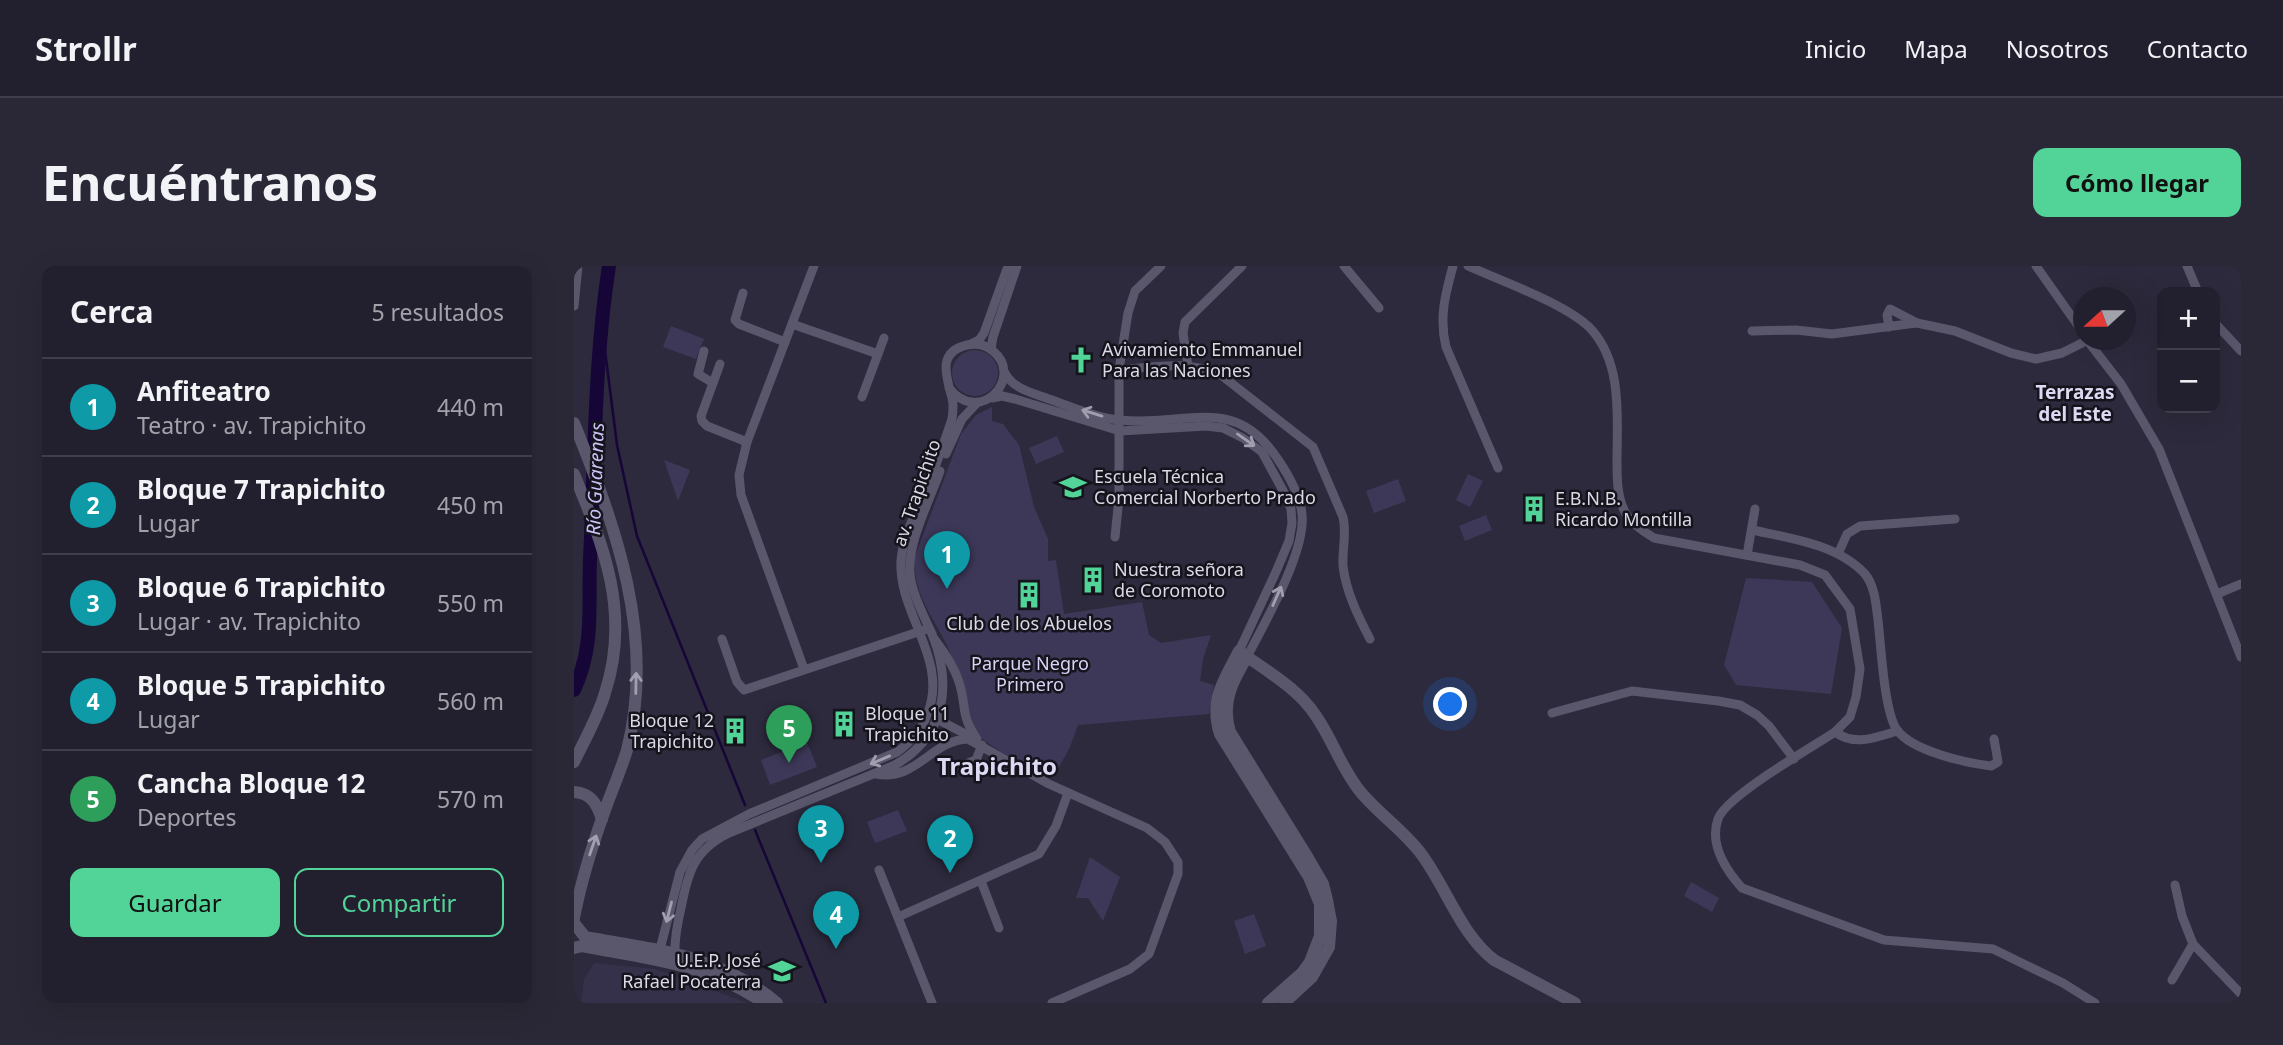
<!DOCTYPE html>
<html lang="es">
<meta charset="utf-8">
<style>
:root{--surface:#22202e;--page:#2a2836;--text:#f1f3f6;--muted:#a2a3aa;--line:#3f3e4a;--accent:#52d397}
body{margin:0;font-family:"Noto Sans",sans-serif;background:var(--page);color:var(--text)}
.controls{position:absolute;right:21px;top:21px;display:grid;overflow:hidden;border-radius:14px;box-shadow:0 7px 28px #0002}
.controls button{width:63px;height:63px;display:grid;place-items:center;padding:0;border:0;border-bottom:2px solid var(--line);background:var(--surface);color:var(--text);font:35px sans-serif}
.compass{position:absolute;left:1499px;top:21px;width:63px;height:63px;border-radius:50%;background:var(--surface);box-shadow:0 7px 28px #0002;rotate:249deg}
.you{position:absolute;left:877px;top:439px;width:24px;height:24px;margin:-18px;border:5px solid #fff;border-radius:50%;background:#1a73e8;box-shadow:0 0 0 10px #1a73e833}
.badge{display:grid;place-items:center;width:46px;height:46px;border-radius:50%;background:var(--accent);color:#fff;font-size:23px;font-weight:700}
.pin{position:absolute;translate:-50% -58px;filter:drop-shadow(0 2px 4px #0008)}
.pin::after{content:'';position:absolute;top:37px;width:24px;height:21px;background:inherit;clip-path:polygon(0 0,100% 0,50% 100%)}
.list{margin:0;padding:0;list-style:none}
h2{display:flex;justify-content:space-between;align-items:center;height:91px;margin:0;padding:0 28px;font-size:30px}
h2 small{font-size:23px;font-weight:400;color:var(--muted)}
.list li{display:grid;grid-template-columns:46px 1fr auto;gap:21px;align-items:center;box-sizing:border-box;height:98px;padding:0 28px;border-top:2px solid var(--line)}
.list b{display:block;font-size:26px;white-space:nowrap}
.list p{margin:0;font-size:23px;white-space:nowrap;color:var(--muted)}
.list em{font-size:23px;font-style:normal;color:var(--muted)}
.actions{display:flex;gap:14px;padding:21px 28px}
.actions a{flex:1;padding:16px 0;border:2px solid var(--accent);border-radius:14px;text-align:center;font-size:24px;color:var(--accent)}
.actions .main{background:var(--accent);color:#111}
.map{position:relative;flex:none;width:1667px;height:737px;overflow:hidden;border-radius:14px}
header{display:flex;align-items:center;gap:42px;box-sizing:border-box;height:98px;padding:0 35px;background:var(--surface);border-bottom:2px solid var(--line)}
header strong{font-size:33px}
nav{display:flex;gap:38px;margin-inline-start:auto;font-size:24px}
.intro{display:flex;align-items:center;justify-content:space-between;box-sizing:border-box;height:168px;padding:0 42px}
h1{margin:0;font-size:49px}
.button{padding:18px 32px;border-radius:14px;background:var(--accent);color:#111;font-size:24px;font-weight:700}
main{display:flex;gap:42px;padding:0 42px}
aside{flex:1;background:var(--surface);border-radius:14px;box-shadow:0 7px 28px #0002}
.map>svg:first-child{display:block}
</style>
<header>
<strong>Strollr</strong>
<nav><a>Inicio</a><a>Mapa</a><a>Nosotros</a><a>Contacto</a></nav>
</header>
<div class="intro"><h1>Encuéntranos</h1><a class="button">Cómo llegar</a></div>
<main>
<aside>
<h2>Cerca<small>5 resultados</small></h2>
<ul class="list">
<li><span class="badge" style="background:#0f9aa8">1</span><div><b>Anfiteatro</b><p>Teatro · av. Trapichito</p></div><em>440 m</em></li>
<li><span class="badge" style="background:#0f9aa8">2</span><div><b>Bloque 7 Trapichito</b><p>Lugar</p></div><em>450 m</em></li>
<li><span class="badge" style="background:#0f9aa8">3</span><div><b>Bloque 6 Trapichito</b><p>Lugar · av. Trapichito</p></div><em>550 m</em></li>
<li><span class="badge" style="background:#0f9aa8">4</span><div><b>Bloque 5 Trapichito</b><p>Lugar</p></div><em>560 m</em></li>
<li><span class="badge" style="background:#2e9e5b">5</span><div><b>Cancha Bloque 12</b><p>Deportes</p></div><em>570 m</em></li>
</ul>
<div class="actions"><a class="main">Guardar</a><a>Compartir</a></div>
</aside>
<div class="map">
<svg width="1667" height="737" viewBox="0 0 1667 737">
<rect width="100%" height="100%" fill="#2d2a3d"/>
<polygon fill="#35314a" points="20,697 81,703 174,737 7,737 10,713"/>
<g fill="#3d3858">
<polygon points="97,60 130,73 122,93 89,81"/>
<circle cx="401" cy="107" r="23"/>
<path d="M418,141V155L429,158L445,179L460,241L474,273V295L482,294L490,348L568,336L575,369L587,377L637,369L629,393L626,415L640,419L635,448L504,459L496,481L479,512C452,498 417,485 397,462C391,440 387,416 379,394C365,355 341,338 340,293L387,168L402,149Z"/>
<polygon points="483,170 490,186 462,198 455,182"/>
<polygon points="90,194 116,204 104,235"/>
<polygon points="894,208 909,215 896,241 882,234"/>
<polygon points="824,213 832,235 800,247 792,225"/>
<polygon points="912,249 918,264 891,275 885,260"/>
<polygon points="1172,312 1238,316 1268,362 1257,428 1162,419 1150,399"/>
<polygon points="233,476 243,501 196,519 187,494"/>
<polygon points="324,544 333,565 301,577 293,556"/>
<polygon points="516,591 546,611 529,655 514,632 502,632"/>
<polygon points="1117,616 1145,632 1138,646 1110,630"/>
<polygon points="680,648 692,680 671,688 660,655"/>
</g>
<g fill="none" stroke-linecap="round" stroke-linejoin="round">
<g stroke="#160638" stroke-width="2.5">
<polyline points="27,53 43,179 63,270 171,539"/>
<polyline points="181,564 252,737"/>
</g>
<path stroke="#160638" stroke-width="14" d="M0,424C21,379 14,339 16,293C21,195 20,96 35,0"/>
<g stroke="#5a576c" stroke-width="9">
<polyline points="770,0 805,42"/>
<path d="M879,0C871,29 865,52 872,81L924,202"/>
<path d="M894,0C927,15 993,38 1017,63C1049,98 1043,152 1043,196C1043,213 1043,232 1052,248C1058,258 1070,266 1080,272L1226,299L1251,309L1276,343L1286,403L1282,431L1276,451L1261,466C1237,482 1152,530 1144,553C1135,578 1152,604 1168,622L1310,674L1419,683L1489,717L1521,737"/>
<polyline points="1462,0 1510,68"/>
<polyline points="1613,0 1624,26"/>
<polyline points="169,27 161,54 165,58 211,76"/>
<polyline points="0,40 4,0"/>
<polyline points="1641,57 1667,85"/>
<polyline points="218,58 304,88"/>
<polyline points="1315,61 1313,49 1316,43 1343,57 1381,65 1437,87 1462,93 1488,87 1514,74"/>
<polyline points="1178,65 1222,64 1258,68 1342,57"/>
<polyline points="1513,74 1547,118 1585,183 1667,391"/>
<polyline points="397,78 405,74 410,67 434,0"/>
<polyline points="417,83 419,71 443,0"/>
<polyline points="130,85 124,108 139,117"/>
<polyline points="146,98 127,150 128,155 133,160 173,176"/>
<polyline points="614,100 609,67 611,56 668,0"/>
<path d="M545,104C579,101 615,94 647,109L739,181L769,251C773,268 768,283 769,300C772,326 784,350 796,373"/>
<path d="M431,107C439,123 459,127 475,133C498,141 522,152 546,154C611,162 660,125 705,195C715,210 726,230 728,248C732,286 691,356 673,391"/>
<polyline points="288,131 310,72"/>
<polyline points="418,132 428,130 441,133 546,165 632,160 649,162 669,172 688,186 713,232 717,243 718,257 715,275 701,308 665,385"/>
<polyline points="372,188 388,153 403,137"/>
<path d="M1178,264C1215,272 1263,278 1291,308C1301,320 1302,339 1304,354C1307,379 1310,446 1323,464C1338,485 1392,497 1417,500L1424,496L1420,473"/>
<polyline points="541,271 545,232 545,104 554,47 561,25 587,0"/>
<polyline points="1264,288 1273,268 1286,260 1381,253"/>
<polyline points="1173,289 1181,243"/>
<polyline points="1643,328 1667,318"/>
<polyline points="148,373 163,416 170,424 350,364"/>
<path d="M361,374C371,387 380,400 385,416C393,441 386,449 403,473"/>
<polyline points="230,403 167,229 165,209 173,176 240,0"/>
<polyline points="978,447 1058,425 1144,435 1166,439 1183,449 1195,460 1220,493"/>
<polyline points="363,453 399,472"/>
<path d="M1261,466C1282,481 1301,471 1324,465"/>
<polyline points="394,497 402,494 408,479"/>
<path d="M302,508C342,516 357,474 394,473L475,518L573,562L591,576L604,596V608L575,688L556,703L478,737"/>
<polyline points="305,604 358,737"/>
<polyline points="407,615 425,662"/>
<polyline points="1601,619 1608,650 1619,678 1667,728"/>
<polyline points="324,651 465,588 482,560 494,527"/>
<path d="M85,687L106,606L118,584L128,573L175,548L323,486C337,476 347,465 353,449C376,394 324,348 327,295C329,266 346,240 356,214C364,194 371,174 378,153C379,146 380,139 378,132C373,112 362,86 393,79C402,77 412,79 419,85C451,111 406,161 375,122"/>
<path d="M101,692C100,675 103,659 107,642C114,606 120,584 155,567L321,499C371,470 379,420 358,368C350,350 338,328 336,308C333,277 356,234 366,205"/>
<polyline points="1598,714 1619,678"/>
</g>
<g stroke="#5a576c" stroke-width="12">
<path d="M0,157C42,261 82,371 53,484C47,504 38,524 31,544C18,580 7,615 0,652"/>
<path d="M0,208C30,281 57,347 31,427C24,451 11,473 0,496"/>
<path d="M673,391C658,416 647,437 656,466L734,592L749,618L753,634L757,655L755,681L738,711L710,737"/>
<path d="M0,526C17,527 23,538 28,553"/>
<path d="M0,657L11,671C81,683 147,690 203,737"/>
<path d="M0,682L8,680C75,693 132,697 190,737"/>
<path d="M694,737L728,707L736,696L746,670V638L735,611L646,468C635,433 650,415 665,385C691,404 724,422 742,450C758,473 767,501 785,524C804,548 830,564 848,589C873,623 886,667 920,694L1001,737"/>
</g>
</g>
<defs><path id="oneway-shaft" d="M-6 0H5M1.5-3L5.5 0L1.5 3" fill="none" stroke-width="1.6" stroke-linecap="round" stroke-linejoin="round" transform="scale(1.75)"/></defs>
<g stroke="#a09eaf">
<use href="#oneway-shaft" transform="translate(518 147) rotate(-163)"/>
<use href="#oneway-shaft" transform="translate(672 174) rotate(35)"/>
<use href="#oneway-shaft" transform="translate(703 330) rotate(-66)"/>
<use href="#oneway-shaft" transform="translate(62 417) rotate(-89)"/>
<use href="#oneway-shaft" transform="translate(306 494) rotate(157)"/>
<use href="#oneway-shaft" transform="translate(19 579) rotate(-71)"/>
<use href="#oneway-shaft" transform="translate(95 646) rotate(104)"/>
</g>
<defs>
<g id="church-bare" transform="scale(2.1)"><path d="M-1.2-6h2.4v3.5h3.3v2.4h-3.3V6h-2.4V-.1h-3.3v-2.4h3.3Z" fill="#52d397" stroke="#15141c" stroke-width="2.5" paint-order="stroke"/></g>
<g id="school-bare" transform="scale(2.1)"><path d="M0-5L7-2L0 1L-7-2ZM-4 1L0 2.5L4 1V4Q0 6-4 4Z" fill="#52d397" stroke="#15141c" stroke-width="2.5" paint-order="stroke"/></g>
<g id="building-bare" transform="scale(2.1)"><path d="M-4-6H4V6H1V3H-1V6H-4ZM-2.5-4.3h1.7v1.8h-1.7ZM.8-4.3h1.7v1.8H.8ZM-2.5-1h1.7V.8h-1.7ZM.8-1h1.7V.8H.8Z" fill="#52d397" stroke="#15141c" stroke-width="2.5" paint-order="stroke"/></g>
</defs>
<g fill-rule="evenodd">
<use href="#church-bare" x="507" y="94"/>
<use href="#school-bare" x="499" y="221"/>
<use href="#building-bare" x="960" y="243"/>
<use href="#building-bare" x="519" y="314"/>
<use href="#building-bare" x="455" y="329"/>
<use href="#building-bare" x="270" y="458"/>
<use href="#building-bare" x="161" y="465"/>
<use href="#school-bare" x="208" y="705"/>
</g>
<g text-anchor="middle" stroke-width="5" stroke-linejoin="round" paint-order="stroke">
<g font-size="18" fill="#dad9e5" stroke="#15141c" text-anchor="start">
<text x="528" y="90">Avivamiento Emmanuel<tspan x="528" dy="21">Para las Naciones</tspan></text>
<text x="520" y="217">Escuela Técnica<tspan x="520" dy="21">Comercial Norberto Prado</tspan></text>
<text x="981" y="239">E.B.N.B.<tspan x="981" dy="21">Ricardo Montilla</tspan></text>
<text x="540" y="310">Nuestra señora<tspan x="540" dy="21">de Coromoto</tspan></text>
<text x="455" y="364" text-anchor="middle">Club de los Abuelos</text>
<text x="291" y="454">Bloque 11<tspan x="291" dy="21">Trapichito</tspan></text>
<text x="140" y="461" text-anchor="end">Bloque 12<tspan x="140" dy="21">Trapichito</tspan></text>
<text x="187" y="701" text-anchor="end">U.E.P. José<tspan x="187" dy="21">Rafael Pocaterra</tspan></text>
</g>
<g font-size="18" fill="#dad9e5" stroke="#15141c">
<text transform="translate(343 227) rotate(-71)" y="6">av. Trapichito</text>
</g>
<g font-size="18" fill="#d8d4f7" stroke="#15141c">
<text x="456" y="404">Parque Negro<tspan x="456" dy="21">Primero</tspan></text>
</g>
<g font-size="19" font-weight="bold" fill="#dcd9f2" stroke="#15141c">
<text x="1501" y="133">Terrazas<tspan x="1501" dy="22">del Este</tspan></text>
</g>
<g font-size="19" font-style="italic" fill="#c9c3f7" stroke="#15141c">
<text transform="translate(21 213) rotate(-88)" y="7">Río Guarenas</text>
</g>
<g font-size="24" font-weight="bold" fill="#dcd9f2" stroke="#15141c">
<text x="423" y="509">Trapichito</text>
</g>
</g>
</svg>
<div class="controls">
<button>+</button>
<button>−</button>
</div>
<svg class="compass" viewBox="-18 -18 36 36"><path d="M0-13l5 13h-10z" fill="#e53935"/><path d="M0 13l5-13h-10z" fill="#a2a3aa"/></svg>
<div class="you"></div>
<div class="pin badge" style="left:373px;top:323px;background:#0f9aa8">1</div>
<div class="pin badge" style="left:376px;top:607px;background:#0f9aa8">2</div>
<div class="pin badge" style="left:247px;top:597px;background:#0f9aa8">3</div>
<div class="pin badge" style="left:262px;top:683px;background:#0f9aa8">4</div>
<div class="pin badge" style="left:215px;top:497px;background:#2e9e5b">5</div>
</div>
</main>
